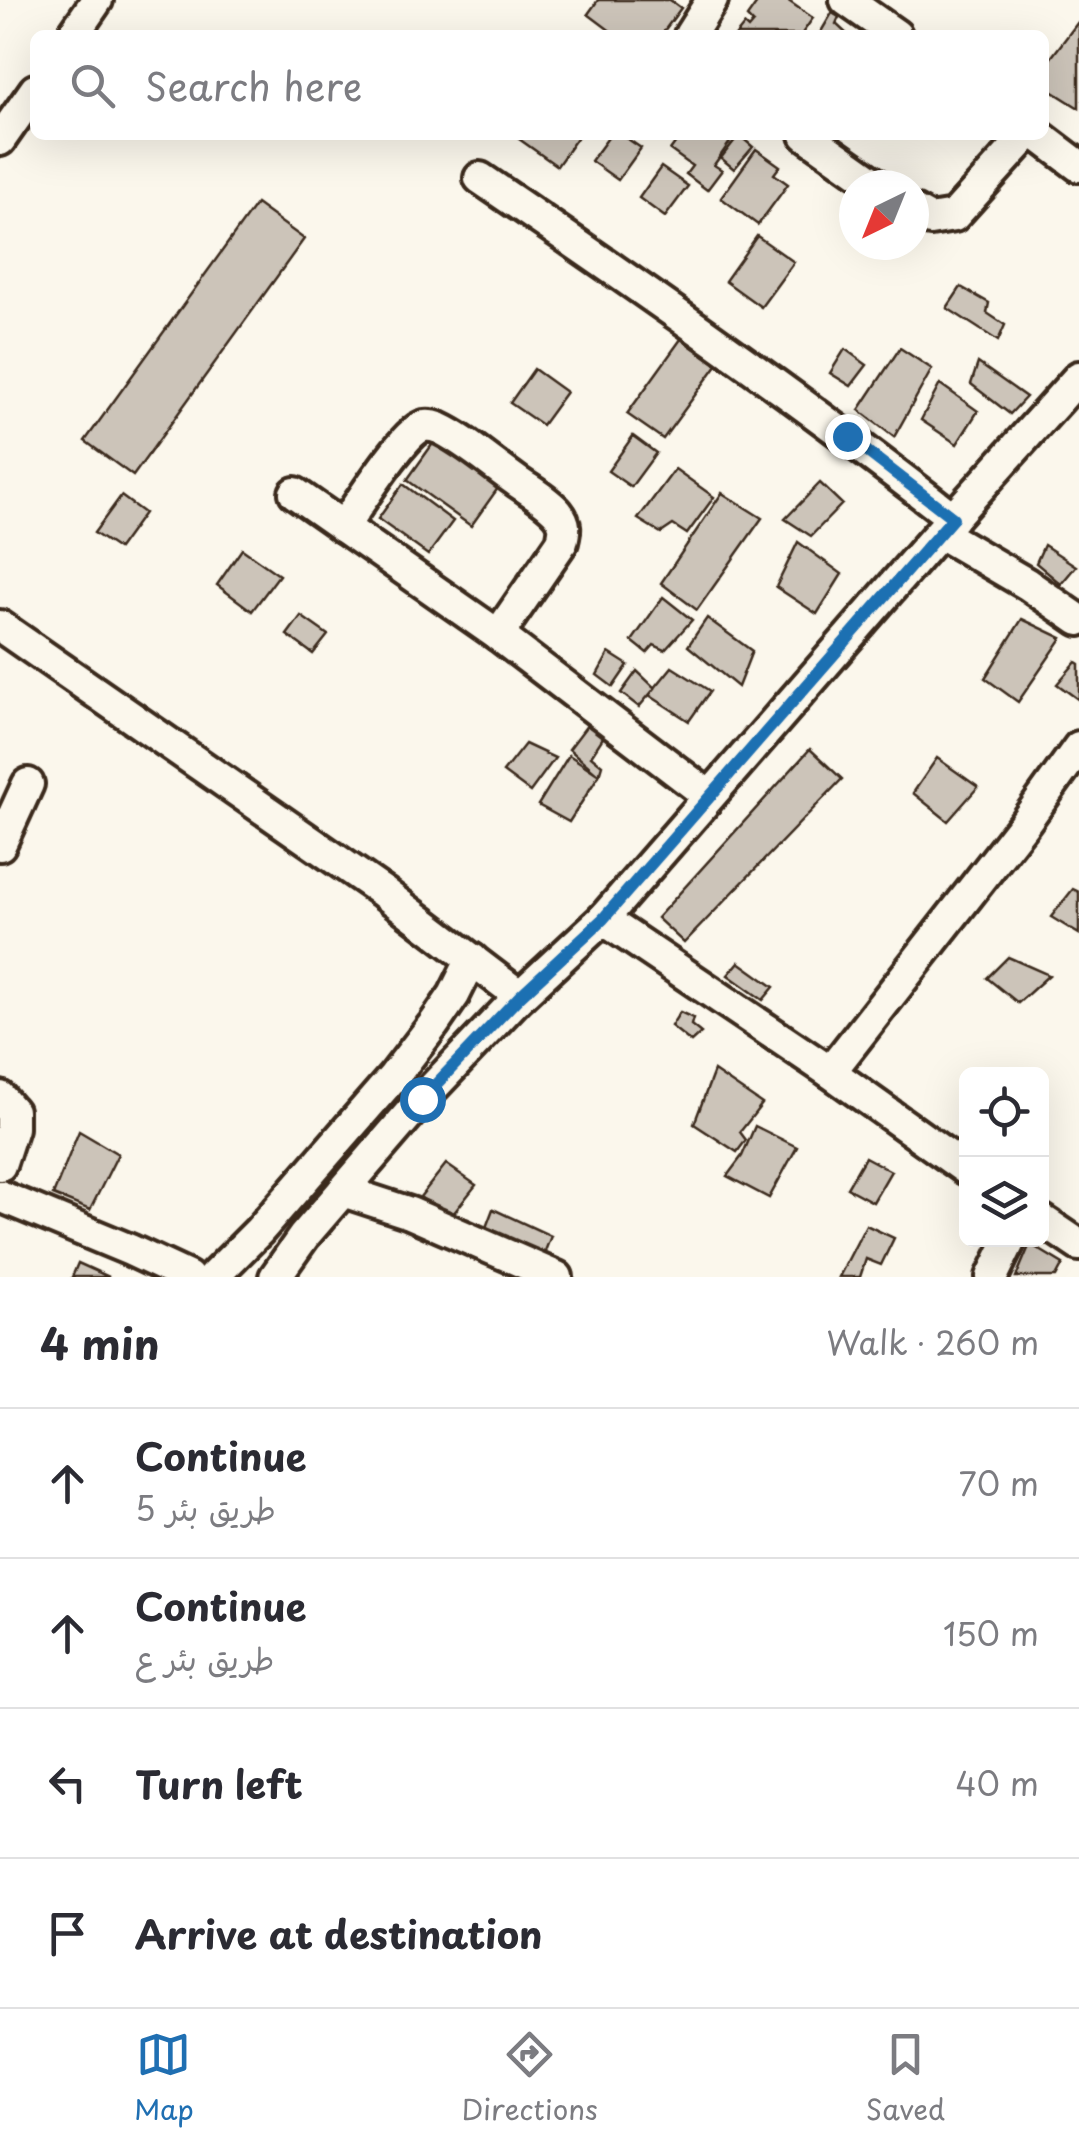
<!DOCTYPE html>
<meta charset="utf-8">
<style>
:root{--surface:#fff;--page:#f7f7f7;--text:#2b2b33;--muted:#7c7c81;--line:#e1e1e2;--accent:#1f6fb2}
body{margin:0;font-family:"Playpen Sans","Playpen Sans Arabic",sans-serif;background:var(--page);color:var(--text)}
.controls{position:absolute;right:30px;bottom:30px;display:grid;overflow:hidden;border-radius:15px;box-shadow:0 10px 40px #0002}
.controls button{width:90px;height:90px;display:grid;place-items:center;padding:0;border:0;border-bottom:2px solid var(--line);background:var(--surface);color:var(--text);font:50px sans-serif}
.compass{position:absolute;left:839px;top:170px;width:90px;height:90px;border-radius:50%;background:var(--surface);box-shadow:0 10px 40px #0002;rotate:223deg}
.stop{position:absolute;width:30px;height:30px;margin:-22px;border:8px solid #1f6fb2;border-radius:50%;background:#fff}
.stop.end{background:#1f6fb2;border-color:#fff;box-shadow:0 2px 10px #0008}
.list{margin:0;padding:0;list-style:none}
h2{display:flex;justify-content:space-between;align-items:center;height:130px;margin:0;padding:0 40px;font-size:42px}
h2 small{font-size:32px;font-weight:400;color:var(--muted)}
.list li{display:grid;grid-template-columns:65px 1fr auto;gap:30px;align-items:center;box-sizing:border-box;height:150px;padding:0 40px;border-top:2px solid var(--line)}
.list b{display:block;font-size:38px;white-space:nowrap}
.list p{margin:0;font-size:32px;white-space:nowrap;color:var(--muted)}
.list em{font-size:32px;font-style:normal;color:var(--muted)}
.icon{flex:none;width:55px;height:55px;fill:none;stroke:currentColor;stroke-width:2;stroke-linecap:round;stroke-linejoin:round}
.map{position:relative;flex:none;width:1079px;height:1277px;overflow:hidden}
.search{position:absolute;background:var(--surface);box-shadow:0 10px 40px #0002;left:30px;right:30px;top:30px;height:110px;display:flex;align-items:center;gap:25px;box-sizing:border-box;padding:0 35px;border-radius:15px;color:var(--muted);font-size:38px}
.sheet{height:730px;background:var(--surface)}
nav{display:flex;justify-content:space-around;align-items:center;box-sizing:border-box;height:140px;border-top:2px solid var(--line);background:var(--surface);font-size:28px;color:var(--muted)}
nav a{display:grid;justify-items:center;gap:5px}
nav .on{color:var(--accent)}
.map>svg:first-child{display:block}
</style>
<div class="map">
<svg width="1079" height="1277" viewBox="0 0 1079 1277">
<rect width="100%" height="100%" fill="#fbf7ec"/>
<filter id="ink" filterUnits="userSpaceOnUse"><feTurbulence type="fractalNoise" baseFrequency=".01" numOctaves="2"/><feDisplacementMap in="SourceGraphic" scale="20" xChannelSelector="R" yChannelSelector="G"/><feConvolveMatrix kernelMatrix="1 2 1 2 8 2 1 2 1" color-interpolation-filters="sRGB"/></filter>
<g filter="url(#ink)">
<g fill="#ccc4b9" stroke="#3b2a1e" stroke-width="2.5">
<polygon points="598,0 670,0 681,8 661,35 616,35 588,14"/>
<polygon points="759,0 787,0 813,18 801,35 736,35 744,25 748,29 753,23 747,17"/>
<polygon points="832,13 839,17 836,24 848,35 819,35"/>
<polygon points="1078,22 1079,22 1079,108 1044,86 1044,67"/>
<polygon points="522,135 579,135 557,166 519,139"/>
<polygon points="610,135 622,135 641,148 618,180 591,161"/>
<polygon points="681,135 735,135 714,165 722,170 707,190 686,174 692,166 670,150"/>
<polygon points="739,135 753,147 734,169 721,158"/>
<polygon points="756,149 780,166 774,174 788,184 758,225 721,198"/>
<polygon points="661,167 688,186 665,217 639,198"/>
<polygon points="256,204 304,239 133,476 85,441"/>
<polygon points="757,236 794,262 761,307 725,281"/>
<polygon points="961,287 989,303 987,313 1005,325 998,341 947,308"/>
<polygon points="681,339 717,365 663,439 627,414"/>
<polygon points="900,348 932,369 894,437 859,410"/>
<polygon points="845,349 867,365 851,386 830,373"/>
<polygon points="978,363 1026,397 1010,414 971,384"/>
<polygon points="534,369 566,392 542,425 510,403"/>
<polygon points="940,384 978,411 957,444 921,420"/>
<polygon points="439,435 503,481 471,526 407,480"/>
<polygon points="633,436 656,453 631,487 608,471"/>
<polygon points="675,469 714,497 687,534 673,525 661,533 638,519"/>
<polygon points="820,483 842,504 811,536 785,519"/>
<polygon points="403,484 453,521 428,555 378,519"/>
<polygon points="722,493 762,518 697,610 661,583"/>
<polygon points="121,496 144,513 118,549 94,533"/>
<polygon points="798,542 842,574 817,614 776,587"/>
<polygon points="1044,545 1076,566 1061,584 1036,563"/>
<polygon points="242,549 279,575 252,611 217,585"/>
<polygon points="663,597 692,620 665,650 654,645 647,653 632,641"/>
<polygon points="301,616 328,635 313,654 287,635"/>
<polygon points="707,618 752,651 738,687 688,646"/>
<polygon points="1022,619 1062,638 1018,702 985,678"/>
<polygon points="609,653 628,665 613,687 597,675"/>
<polygon points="1076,662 1079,664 1079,700 1057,684"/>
<polygon points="672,667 710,691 689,721 649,695"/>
<polygon points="637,671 655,688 639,707 621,693"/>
<polygon points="591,720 608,730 591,756 602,765 599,775 569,749"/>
<polygon points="525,744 555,758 530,792 503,772"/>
<polygon points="810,749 842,779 684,943 657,918"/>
<polygon points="569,755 599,775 569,822 538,805"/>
<polygon points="937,758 978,787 948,821 913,793"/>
<polygon points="1073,889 1079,892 1079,934 1051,917"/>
<polygon points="1008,957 1049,975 1018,1003 987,978"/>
<polygon points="739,962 774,987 763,1000 728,975"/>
<polygon points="680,1012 693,1018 691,1025 701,1033 691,1042 671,1026"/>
<polygon points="714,1071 762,1104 740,1132 746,1140 737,1152 694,1124"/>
<polygon points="755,1126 797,1147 769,1198 727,1176 742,1156"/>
<polygon points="79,1131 118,1154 90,1210 53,1195"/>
<polygon points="865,1157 891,1171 873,1202 847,1188"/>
<polygon points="446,1164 476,1185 449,1219 420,1197"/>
<polygon points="493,1209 551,1236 540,1264 482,1238"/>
<polygon points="866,1225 894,1238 881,1265 866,1259 860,1277 839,1277"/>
<polygon points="1030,1244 1063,1264 1056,1277 1016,1277"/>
<polygon points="78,1263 109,1277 72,1277"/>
</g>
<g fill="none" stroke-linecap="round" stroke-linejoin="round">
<g stroke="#3b2a1e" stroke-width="38">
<g id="minor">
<polyline points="846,0 896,35"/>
<polyline points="73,35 97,0"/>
<polyline points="690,35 712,0"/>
<polyline points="806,135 877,185"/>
<polyline points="1038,135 1079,166"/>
<polyline points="0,140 35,90"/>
<path d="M480,178C640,287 799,398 953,518"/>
<polyline points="914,211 930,220 954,216 1027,135"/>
<polyline points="295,493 498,635 709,796"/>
<path d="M343,527C357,507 405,430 424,426C430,425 434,426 439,428C465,440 492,464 515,480C530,491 547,500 558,513C566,523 565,530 562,542L498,635"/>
<polyline points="940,533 1027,584 1079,620"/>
<polyline points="0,626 383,892 520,996"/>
<polyline points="0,845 28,784"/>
<polyline points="603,919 830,1072 966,1169"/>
<polyline points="830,1072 1023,825 1079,747"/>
<polyline points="0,1097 12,1111 12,1128 0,1165"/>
<polyline points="343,1191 410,1213 557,1277"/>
<polyline points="0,1196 130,1250 188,1277"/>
<polyline points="1042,1220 1079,1245"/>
<polyline points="213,1277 259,1231 394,1076 434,1024 454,995 472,959"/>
<polyline points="275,1277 304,1236 422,1099 520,996 603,919 932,541 1079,377"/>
<polyline points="992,1277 1010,1240"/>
</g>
</g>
<use href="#minor" stroke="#fbf7ec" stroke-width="30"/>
</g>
</g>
<g fill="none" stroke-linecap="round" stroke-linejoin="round" filter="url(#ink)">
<polyline stroke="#1f6fb2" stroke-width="12" points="422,1099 520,996 603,919 953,518 847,436"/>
</g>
</svg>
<div class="controls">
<button><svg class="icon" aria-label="locate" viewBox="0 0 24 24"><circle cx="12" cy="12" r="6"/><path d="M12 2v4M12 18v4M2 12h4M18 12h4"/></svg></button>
<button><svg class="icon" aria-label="layers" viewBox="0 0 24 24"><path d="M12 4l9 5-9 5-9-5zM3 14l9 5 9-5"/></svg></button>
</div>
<svg class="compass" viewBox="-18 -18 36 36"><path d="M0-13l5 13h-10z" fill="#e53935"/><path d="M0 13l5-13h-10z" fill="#7c7c81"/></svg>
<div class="stop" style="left:422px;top:1099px"></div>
<div class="stop end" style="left:847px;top:436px"></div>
<div class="search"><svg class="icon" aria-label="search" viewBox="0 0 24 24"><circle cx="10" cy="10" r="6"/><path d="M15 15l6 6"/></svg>Search here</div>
</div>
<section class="sheet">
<h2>4 min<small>Walk · 260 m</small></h2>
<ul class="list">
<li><svg class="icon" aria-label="ahead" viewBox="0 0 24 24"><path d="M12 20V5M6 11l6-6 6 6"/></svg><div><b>Continue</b><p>طريق بئر 5</p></div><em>70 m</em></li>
<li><svg class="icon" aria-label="ahead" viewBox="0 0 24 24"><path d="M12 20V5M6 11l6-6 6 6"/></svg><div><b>Continue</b><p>طريق بئر ع</p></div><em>150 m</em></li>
<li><svg class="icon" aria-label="left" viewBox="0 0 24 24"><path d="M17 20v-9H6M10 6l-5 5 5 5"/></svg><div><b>Turn left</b></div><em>40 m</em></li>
<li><svg class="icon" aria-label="arrive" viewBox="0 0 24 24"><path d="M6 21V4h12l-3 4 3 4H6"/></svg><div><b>Arrive at destination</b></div></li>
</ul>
</section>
<nav>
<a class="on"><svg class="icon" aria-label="map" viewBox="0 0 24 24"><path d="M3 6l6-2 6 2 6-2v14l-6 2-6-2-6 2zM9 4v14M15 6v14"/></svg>Map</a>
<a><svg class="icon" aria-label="directions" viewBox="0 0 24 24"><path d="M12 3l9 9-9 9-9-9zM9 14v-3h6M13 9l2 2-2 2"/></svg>Directions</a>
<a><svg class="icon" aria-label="saved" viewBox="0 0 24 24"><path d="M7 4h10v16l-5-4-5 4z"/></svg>Saved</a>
</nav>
